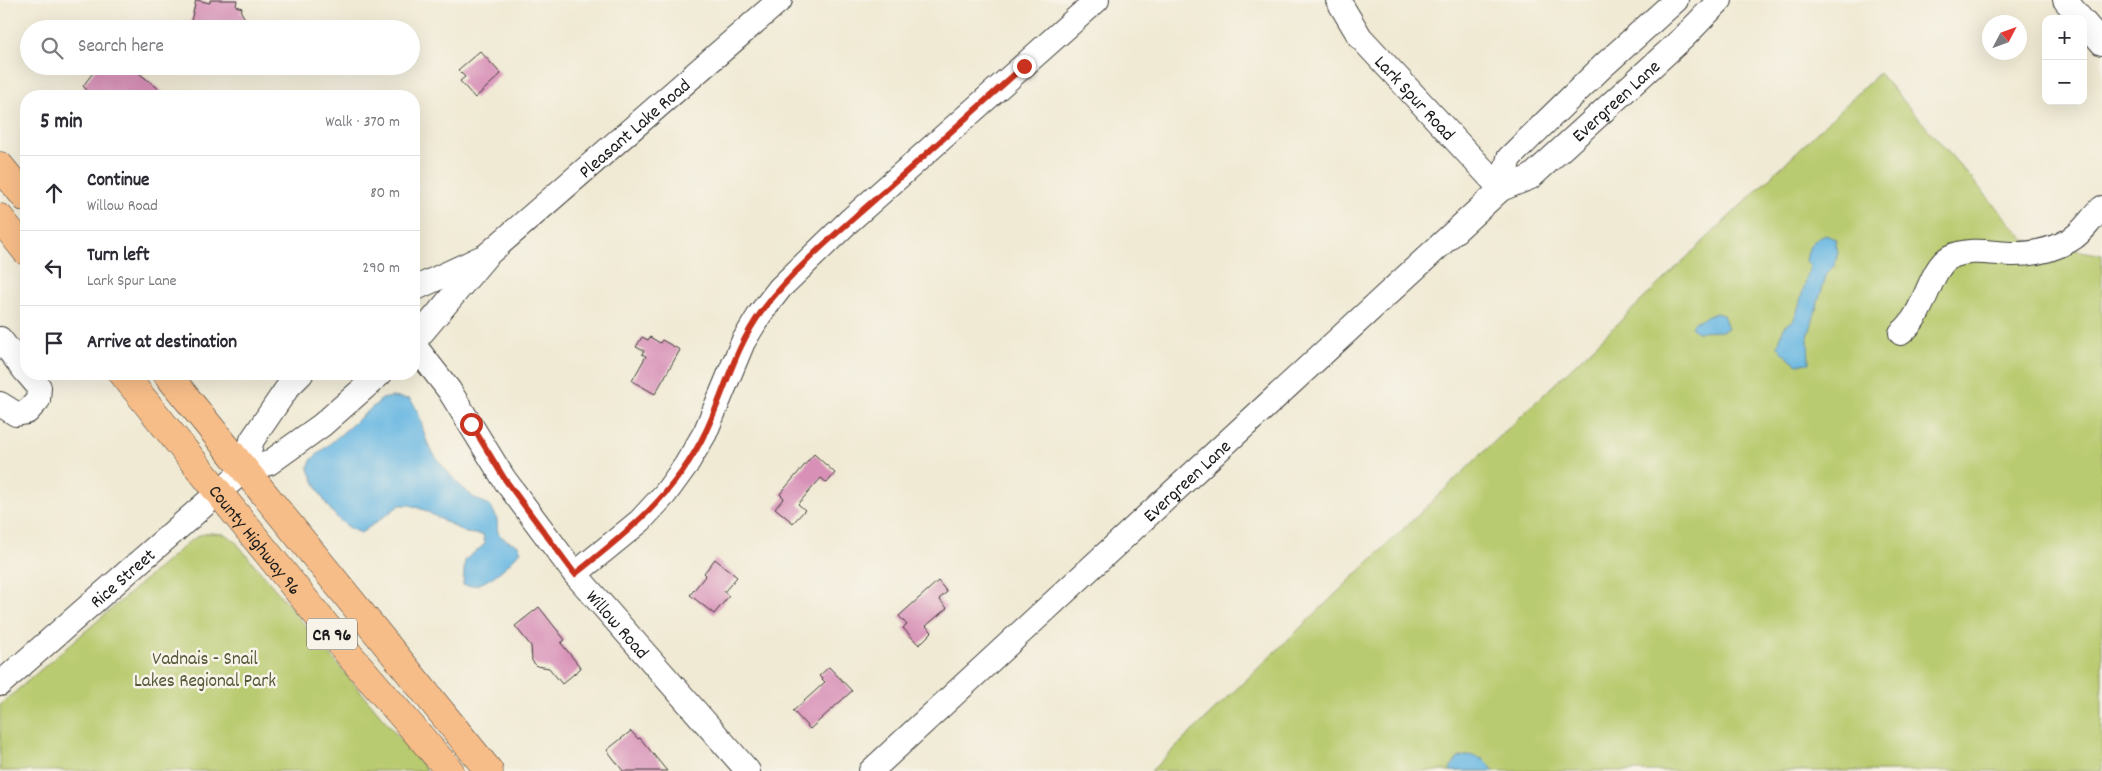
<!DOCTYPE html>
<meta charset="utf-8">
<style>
:root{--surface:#fff;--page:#f7f7f7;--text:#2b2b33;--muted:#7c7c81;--line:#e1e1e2}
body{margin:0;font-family:Dekko,sans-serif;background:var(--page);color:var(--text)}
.controls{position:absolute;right:15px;top:15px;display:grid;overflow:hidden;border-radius:10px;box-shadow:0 5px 20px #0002}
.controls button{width:45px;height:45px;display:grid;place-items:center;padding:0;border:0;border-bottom:1px solid var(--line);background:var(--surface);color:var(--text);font:25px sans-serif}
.compass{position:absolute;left:1982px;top:15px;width:45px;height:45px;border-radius:50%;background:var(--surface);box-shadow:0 5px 20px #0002;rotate:49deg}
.stop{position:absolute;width:15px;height:15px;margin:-11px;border:4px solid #c8321e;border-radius:50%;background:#fff}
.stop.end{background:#c8321e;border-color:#fff;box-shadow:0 1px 5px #0008}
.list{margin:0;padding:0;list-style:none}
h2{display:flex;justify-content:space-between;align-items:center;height:65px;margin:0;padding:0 20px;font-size:21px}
h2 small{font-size:16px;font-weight:400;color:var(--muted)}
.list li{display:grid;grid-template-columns:32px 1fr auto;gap:15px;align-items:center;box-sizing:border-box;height:75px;padding:0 20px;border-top:1px solid var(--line)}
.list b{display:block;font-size:19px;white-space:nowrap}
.list p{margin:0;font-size:16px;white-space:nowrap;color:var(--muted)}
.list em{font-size:16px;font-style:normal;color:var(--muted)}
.icon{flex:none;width:28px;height:28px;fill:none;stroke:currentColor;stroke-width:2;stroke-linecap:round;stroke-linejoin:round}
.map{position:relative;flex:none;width:2102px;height:771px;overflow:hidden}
.search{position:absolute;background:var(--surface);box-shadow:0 5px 20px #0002;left:20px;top:20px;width:400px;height:55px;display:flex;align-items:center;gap:12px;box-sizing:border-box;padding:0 18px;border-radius:28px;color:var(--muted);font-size:19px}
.panel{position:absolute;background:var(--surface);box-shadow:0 5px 20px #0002;left:20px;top:90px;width:400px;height:290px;border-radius:20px}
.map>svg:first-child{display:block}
</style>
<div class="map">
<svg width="2102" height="771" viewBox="0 0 2102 771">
<rect width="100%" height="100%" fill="#f7f3e8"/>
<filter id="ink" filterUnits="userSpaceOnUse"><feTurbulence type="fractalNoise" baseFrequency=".02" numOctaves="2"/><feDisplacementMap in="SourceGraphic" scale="10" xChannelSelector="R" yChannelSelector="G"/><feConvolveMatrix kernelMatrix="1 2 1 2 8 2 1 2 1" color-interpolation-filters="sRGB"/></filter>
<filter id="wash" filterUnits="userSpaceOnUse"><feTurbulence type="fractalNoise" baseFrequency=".0096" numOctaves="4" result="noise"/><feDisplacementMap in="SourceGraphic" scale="20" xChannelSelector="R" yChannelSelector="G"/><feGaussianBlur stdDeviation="1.12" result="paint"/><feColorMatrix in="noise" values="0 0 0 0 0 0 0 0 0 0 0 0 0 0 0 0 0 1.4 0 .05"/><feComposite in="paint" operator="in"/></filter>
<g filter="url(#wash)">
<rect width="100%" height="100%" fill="#f0ead4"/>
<g fill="#b9cb6f" stroke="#6a7446">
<polygon points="1879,73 2025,240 2102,255 2102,771 1151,771"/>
<polygon points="210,533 224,534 234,540 427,771 0,771 0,705 190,541 200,535"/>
</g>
<g fill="#67b7e2" stroke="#426a7f">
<path d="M1826,235L1835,239L1838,253L1834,266L1827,273L1822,289L1808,337L1809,363L1797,364L1783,353L1778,346L1784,326L1793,321L1797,312L1810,266L1806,261C1809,244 1810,242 1826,235Z"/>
<polygon points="1716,313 1723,315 1728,328 1722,331 1697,332 1691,327 1694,322"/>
<path d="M391,397L410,399C425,418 420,433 432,451C442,468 458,484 473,497C479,502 487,501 492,509C506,529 484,532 518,545L521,551C507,566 484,590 463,585L465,560L485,544L483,535L466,533L424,510L410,505H400L361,533C332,523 319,493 308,467L312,459L382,399Z"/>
<polygon points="1469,755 1483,759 1494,771 1451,771 1450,768 1458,758"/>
</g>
<g id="blocks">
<g fill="#d890b7">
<polygon points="196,0 210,3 210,0 237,0 236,6 242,8 241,12 247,22 239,26 217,21 215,29 190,25"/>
<polygon points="480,51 501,74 475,98 460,81 465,77 458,70"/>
<polygon points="98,66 146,66 140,74 168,96 138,96 134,93 114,96 82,96 87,90 83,86"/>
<polygon points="642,337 648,340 650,337 660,343 662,340 680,350 655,394 632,381 646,356 642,354 644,351 636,347"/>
<polygon points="814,454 835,473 827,483 821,478 798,504 805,510 793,523 775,508 784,498 780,494"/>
<polygon points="715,559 737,577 724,592 729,596 714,614 690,595 706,575 704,573"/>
<polygon points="938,581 947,592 939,599 947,608 926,626 932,632 919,645 903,628 907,625 899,616"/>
<polygon points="539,607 565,640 561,643 581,668 562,684 549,668 537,666 532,661 531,646 515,626"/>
<polygon points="829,667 852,691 810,729 793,711 825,682 819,676"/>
<polygon points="631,731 638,739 640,738 667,771 623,771 607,750"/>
</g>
</g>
</g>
<g filter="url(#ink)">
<use href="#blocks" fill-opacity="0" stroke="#3c3b38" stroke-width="1"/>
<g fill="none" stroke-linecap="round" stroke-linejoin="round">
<g stroke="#3c3b38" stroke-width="26">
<g id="minor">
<path id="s1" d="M1338,0L1360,37L1501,189"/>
<polyline points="2065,0 2081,19"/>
<polyline points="2083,21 2102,43"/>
<polyline points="1501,189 1509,158 1602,67 1676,0"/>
<polyline points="414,289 481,258"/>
<path d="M1901,333C1926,314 1928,270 1950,257C1970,247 1994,254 2014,254C2034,254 2053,250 2070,240C2083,233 2091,218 2102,208"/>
<polyline points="0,339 26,372"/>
<path id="s2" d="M414,342L487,255L780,0"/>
<path id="s3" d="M414,345L449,390L504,479L575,574L748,771"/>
<polyline points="0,404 16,414 27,412 38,400 39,387 28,374"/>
<polyline points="244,470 252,440 288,387 301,374"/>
<polyline points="575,574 640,521 665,494 686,465 705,433 743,342 760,314 780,288 848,222 1097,0"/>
<path id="s4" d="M0,684L244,470L269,463L322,425L380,374"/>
<path id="s5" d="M871,771L1501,189L1531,177L1683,38L1720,0"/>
</g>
</g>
<g stroke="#3c3b38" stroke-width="29">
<g id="major">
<polyline points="0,166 26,198"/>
<polyline points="0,218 26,251"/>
<path id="s6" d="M123,374L352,658L450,771"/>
<polyline points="167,374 489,771"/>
</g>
</g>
<use href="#minor" stroke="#fff" stroke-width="24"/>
<use href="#major" stroke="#f7bd88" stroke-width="28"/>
</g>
</g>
<g fill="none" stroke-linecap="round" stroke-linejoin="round" filter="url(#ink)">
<path stroke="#c8321e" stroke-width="6" d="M471,424L504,478L575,574C628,532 676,494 706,431C725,391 735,347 762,311C800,261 850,222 897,180C940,142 981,104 1024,66"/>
</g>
<g text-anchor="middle" stroke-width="5" stroke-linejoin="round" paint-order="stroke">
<rect fill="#f7f3e8" stroke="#5e5c59" stroke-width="1" x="307" y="618.5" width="50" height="31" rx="4"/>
<g font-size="18" font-weight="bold" fill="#1c1c1c">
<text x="332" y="640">CR 96</text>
</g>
<g font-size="19" fill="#1c1c1c" stroke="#f7f3e8">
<text dy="7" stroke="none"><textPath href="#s1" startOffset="125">Lark Spur Road</textPath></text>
<text dy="7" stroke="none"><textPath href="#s5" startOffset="1004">Evergreen Lane</textPath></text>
<text dy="7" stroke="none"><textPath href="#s2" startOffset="308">Pleasant Lake Road</textPath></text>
<text dy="7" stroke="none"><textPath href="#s5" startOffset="429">Evergreen Lane</textPath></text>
<text dy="7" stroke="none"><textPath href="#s6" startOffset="212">County Highway 96</textPath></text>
<text dy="7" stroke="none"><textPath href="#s4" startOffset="162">Rice Street</textPath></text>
<text dy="7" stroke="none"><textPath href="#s3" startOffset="346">Willow Road</textPath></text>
</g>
<g font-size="19" fill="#535939" stroke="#f7f3e8">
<text x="205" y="664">Vadnais - Snail<tspan x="205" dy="22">Lakes Regional Park</tspan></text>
</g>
</g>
</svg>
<div class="controls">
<button>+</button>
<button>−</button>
</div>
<svg class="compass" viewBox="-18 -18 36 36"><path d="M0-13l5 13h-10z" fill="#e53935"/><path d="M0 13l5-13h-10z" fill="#7c7c81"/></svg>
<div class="stop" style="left:471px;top:424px"></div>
<div class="stop end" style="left:1024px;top:66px"></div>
<div class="search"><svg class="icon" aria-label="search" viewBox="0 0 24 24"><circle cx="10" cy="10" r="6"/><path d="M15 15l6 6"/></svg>Search here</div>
<section class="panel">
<h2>5 min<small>Walk · 370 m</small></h2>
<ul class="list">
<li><svg class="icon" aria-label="ahead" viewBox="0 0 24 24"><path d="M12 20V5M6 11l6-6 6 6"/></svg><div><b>Continue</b><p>Willow Road</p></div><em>80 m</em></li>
<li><svg class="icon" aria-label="left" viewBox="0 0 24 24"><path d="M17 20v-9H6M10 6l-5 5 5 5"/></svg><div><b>Turn left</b><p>Lark Spur Lane</p></div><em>290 m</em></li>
<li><svg class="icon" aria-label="arrive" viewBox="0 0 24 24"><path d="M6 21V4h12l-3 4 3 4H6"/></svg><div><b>Arrive at destination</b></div></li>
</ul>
</section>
</div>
